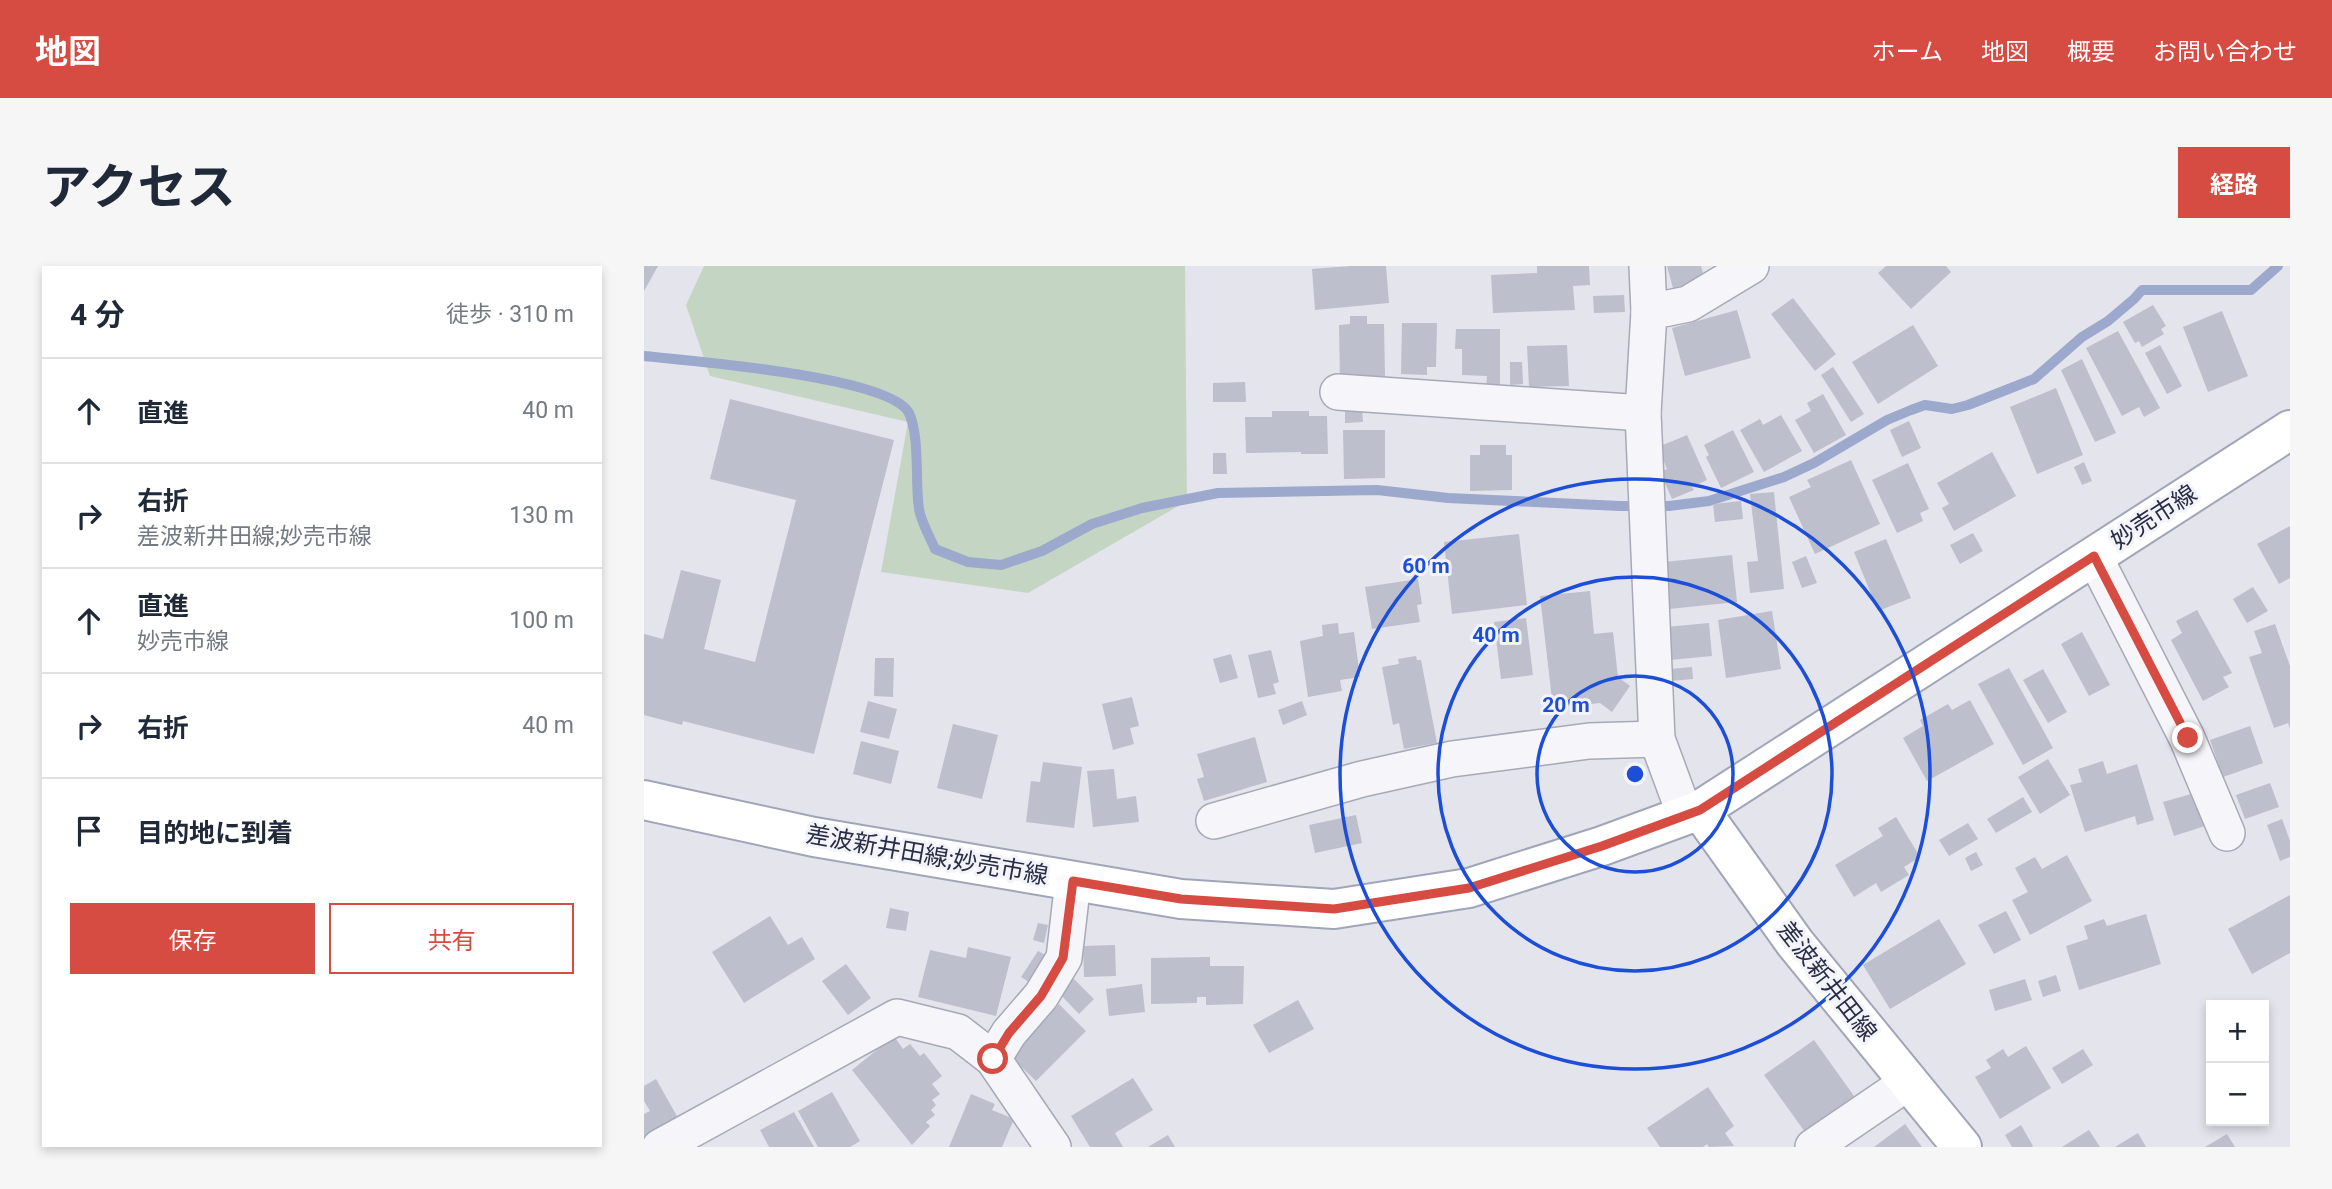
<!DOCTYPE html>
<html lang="ja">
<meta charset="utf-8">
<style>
:root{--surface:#fff;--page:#f6f6f7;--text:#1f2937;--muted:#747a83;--line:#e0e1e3;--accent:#d64c42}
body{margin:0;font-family:Roboto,"Noto Sans JP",sans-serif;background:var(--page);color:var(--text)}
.controls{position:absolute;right:21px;bottom:21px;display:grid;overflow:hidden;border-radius:0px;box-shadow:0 4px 10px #0003}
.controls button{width:63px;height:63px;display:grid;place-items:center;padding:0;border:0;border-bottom:2px solid var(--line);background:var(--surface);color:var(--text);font:35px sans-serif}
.stop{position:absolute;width:21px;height:21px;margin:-16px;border:5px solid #d64c42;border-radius:50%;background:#fff}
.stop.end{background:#d64c42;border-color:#fff;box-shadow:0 2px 7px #0008}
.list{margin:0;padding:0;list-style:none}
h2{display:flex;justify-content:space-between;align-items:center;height:91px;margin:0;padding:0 28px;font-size:30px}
h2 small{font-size:23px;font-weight:400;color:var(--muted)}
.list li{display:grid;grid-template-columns:46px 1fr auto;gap:21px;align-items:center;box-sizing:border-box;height:105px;padding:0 28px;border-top:2px solid var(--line)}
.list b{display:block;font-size:26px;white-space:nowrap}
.list p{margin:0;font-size:23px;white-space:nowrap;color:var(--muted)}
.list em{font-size:23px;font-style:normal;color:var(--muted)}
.actions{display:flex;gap:14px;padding:21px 28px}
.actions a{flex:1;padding:16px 0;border:2px solid var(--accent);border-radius:0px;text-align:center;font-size:24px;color:var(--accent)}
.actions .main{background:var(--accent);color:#fff}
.icon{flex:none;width:38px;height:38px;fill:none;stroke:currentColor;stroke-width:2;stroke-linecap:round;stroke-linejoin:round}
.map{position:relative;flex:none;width:1646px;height:881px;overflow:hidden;border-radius:0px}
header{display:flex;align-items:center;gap:42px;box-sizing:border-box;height:98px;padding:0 35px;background:var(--accent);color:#fff}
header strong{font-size:33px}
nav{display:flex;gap:38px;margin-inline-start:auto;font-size:24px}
.intro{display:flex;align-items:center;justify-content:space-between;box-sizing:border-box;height:168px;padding:0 42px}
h1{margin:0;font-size:49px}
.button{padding:18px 32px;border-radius:0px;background:var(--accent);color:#fff;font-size:24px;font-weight:700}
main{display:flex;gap:42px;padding:0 42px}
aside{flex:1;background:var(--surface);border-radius:0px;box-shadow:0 4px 10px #0003}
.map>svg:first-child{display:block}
</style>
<header>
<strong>地図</strong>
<nav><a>ホーム</a><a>地図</a><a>概要</a><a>お問い合わせ</a></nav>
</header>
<div class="intro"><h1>アクセス</h1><a class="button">経路</a></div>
<main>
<aside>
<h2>4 分<small>徒歩 · 310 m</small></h2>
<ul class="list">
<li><svg class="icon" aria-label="ahead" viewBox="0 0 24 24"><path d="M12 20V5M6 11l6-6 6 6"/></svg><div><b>直進</b></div><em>40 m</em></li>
<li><svg class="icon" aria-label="right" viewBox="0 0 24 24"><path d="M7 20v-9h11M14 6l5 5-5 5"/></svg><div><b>右折</b><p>差波新井田線;妙売市線</p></div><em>130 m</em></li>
<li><svg class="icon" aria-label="ahead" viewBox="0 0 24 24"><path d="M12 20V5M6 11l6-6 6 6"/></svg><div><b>直進</b><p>妙売市線</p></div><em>100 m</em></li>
<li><svg class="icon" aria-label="right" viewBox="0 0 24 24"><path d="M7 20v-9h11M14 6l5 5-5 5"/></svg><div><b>右折</b></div><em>40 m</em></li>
<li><svg class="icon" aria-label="arrive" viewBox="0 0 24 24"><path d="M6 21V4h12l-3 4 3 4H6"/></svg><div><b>目的地に到着</b></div></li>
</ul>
<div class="actions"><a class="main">保存</a><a>共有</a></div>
</aside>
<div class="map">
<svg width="1646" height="881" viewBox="0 0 1646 881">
<rect width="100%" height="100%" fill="#e3e4ec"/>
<polygon fill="#c4d6c3" points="60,0 541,0 543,235 384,327 237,306 264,156 66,110 42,39"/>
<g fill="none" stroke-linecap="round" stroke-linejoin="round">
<path stroke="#9ca9cd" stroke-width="10" d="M0,90C44,95 246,110 265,147C276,170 271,217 275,243C277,256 286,271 291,283L324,296L357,299L398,285L448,258L498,242L574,227L733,224L804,232L976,240H1025L1065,235L1140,211L1170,197L1243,154L1267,144L1281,139L1308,143L1324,139L1390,113L1438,71L1464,55L1490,33L1498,24H1607L1634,0"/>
</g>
<g fill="#bdbfcc">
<polygon points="0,0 14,0 0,25"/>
<polygon points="707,0 742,0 745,37 671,44 668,3"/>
<polygon points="893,0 945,0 946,19 929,20 931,44 849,47 847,9 893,7"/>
<polygon points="1023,0 1057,0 1060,11 1046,15 1048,22 1030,26"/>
<polygon points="1242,0 1302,0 1307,6 1267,43 1234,7"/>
<polygon points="980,29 981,46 950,47 949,30"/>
<polygon points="1149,32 1192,88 1171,105 1127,48"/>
<polygon points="1509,39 1522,60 1517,63 1520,68 1498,81 1495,75 1491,77 1479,56"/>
<polygon points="1093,44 1107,92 1041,110 1028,62"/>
<polygon points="1578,45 1604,110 1564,126 1539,61"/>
<polygon points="706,50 723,50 723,58 740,58 741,110 718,110 696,114 695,59 706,58"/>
<polygon points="758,57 793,57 792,101 783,101 783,109 757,108"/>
<polygon points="1269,59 1294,100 1234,138 1208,96"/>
<polygon points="812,63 856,63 856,122 842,122 843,110 818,109 818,83 811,83"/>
<polygon points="1474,65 1516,142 1500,151 1495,141 1478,150 1442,82"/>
<polygon points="923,79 925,120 885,121 883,80"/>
<polygon points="1516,79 1538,120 1523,128 1501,87"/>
<polygon points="1438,93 1472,167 1451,176 1417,104"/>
<polygon points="866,96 878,96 879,118 866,119"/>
<polygon points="1189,101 1220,148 1207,156 1177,109"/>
<polygon points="601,116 602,136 569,136 569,117"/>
<polygon points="1412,122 1439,189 1393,208 1366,141"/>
<polygon points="1179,128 1202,169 1170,187 1151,154 1167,145 1163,137"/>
<polygon points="86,133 250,174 170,488 39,455 38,459 0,449 0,368 19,373 37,304 77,314 60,383 111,396 152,234 66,213"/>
<polygon points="718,143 719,156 701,157 701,144"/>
<polygon points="628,145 665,145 665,150 683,150 684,188 657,188 657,186 602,187 601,151 628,151"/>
<polygon points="1137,149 1158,185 1120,206 1096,164 1116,153 1119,159"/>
<polygon points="1265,155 1277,182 1258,191 1246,164"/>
<polygon points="699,164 741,164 741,212 700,213"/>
<polygon points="1089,164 1110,206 1077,222 1062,191 1065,189 1060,179"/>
<polygon points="1043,169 1063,214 1048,221 1050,224 1028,233 1016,206 1023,203 1014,181"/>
<polygon points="836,179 862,179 862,189 868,189 868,224 826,225 826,189 836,189"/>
<polygon points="1348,186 1372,230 1310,265 1298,242 1305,238 1293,217"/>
<polygon points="569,187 582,187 583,208 569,208"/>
<polygon points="1207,194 1236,258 1171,288 1145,231 1167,221 1163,214"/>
<polygon points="1440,196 1448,215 1438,219 1430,201"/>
<polygon points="1264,197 1285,243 1276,247 1279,255 1253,267 1228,214"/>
<polygon points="1130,226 1140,323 1106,327 1103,296 1114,295 1106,228"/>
<polygon points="1097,235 1099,253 1071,256 1069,238"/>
<polygon points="1646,260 1646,312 1635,318 1613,278"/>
<polygon points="1329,267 1339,285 1316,298 1306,279"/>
<polygon points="875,268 883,339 808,348 800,276"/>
<polygon points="1242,273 1267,332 1234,345 1210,286"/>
<polygon points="1088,289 1093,336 1025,343 1020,296"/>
<polygon points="1162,290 1173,317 1158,322 1148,296"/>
<polygon points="774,313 778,338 773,339 776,356 728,363 721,321"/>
<polygon points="1609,321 1624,345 1603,357 1589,333"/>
<polygon points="946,325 950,368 969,366 974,411 986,420 968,446 956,437 909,442 896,330"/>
<polygon points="1553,344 1588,407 1579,411 1585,421 1559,435 1527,374 1538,367 1532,355"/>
<polygon points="1128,345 1137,403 1082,412 1074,354"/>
<polygon points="882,352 889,409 857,413 850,356"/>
<polygon points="694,357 695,368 710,366 716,411 696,414 698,425 664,431 656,375 679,370 678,359"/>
<polygon points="1065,357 1068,390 1026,394 1022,361"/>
<polygon points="1631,358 1646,400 1646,463 1644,457 1630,462 1605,391 1618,387 1610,365"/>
<polygon points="1438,366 1466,419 1445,430 1417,378"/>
<polygon points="627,384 635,416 629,418 632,428 614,432 604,389"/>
<polygon points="587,388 594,412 576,417 569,393"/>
<polygon points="772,390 773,394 777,394 793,477 760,483 755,457 749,459 738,401 755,398 754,393"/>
<polygon points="231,392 250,392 249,431 230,430"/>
<polygon points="1048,401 1049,413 1026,415 1025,403"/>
<polygon points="1365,402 1409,482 1379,499 1334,418"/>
<polygon points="1399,403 1423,446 1404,457 1379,414"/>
<polygon points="488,431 495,460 486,462 490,478 469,484 458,438"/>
<polygon points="1326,434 1350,478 1283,515 1259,472 1279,460 1276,454 1304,438 1308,444"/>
<polygon points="224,435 253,443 245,473 216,466"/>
<polygon points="658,435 663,449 639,459 634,444"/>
<polygon points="309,458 354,469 338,533 293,522"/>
<polygon points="1606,460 1619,497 1579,511 1566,474"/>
<polygon points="611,471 623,516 560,535 553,513 560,511 553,488"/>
<polygon points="217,475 255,485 247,518 209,508"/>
<polygon points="1404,493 1426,529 1396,548 1374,511"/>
<polygon points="1459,495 1463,508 1493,498 1510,554 1493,559 1491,550 1441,566 1426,519 1438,516 1434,503"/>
<polygon points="399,496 438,501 430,562 382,556 387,515 396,516"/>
<polygon points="470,503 473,533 492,530 495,556 449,561 443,505"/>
<polygon points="1626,517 1635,541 1601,553 1592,529"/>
<polygon points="1554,526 1564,559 1530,570 1519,536"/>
<polygon points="1379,531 1388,546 1352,567 1343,553"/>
<polygon points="712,549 718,577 671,587 665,559"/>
<polygon points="1252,551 1276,591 1260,601 1265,609 1237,626 1232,617 1210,631 1191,599 1239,570 1234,562"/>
<polygon points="1638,553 1646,575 1646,591 1636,595 1623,559"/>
<polygon points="1324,557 1334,573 1305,590 1295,574"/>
<polygon points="1332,586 1339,599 1327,605 1321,592"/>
<polygon points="1423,589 1448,635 1386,669 1368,634 1384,626 1371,602 1391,591 1398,603"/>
<polygon points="1646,629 1646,687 1608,708 1584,663"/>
<polygon points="246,642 265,646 262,665 242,662"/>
<polygon points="1362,645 1377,674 1350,688 1334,659"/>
<polygon points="1502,648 1517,698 1435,724 1422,680 1444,673 1440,660 1460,653 1463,660"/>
<polygon points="126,650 144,679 158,671 171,693 100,737 68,686"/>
<polygon points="1295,653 1322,698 1246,743 1219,699"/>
<polygon points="394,657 404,659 400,677 389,674"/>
<polygon points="471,679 472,710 440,711 439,680"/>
<polygon points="324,681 367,691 352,750 274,731 286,684 322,692"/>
<polygon points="394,685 403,690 385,716 377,711"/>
<polygon points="566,691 566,700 600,700 599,738 562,739 562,731 553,731 553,737 507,738 507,692"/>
<polygon points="202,698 227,732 204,749 178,715"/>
<polygon points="1412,709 1417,725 1399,731 1394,715"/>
<polygon points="429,712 450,733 435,748 414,726"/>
<polygon points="1381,713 1388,734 1351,745 1345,724"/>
<polygon points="498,718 501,746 465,750 462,723"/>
<polygon points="654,734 670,763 625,787 609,759"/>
<polygon points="415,738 442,765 392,815 365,789"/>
<polygon points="250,770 259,783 266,778 276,790 280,787 298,810 288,818 296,828 288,834 292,839 287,844 291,849 282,856 286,860 268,879 208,804"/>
<polygon points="1170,774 1210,830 1161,866 1120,809"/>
<polygon points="1382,780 1407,822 1356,853 1331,811 1347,802 1342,794 1359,783 1364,791"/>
<polygon points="1439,783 1449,799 1418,818 1408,802"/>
<polygon points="489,812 509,844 471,867 479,881 446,881 427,850"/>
<polygon points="12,813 34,852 0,871 0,848 6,845 0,835 0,820"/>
<polygon points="1064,821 1090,860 1081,867 1090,880 1065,881 1063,878 1059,881 1016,881 1003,862"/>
<polygon points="188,826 216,875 206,881 174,881 154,845"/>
<polygon points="327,828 351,838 348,844 370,853 358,881 305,881"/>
<polygon points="150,846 170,881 125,881 116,864"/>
<polygon points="1261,858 1278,881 1230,881"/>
<polygon points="1377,859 1389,880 1388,881 1368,881 1361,869"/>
<polygon points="1445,864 1456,881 1418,881"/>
<polygon points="1494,867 1502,881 1471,881"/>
<polygon points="1583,868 1591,881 1561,881"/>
<polygon points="524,869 531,881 504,881"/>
</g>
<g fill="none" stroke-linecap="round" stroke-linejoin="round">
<g stroke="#a7a9b7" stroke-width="38">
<g id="minor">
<polyline points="1003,0 1005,46 999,147 1013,473 1041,549"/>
<polyline points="1005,46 1044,38 1107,0"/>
<polyline points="694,126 999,147"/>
<polyline points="1450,290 1543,472 1583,567"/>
<polyline points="570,555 718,513 808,493 945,475 1013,473"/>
<polyline points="349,793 365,767 397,730 420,692 429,615"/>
<polyline points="16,881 253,751 314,766 349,793 409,881"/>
<polyline points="1169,881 1263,817"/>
</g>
</g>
<g stroke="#a1a5b8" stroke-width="42">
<g id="major">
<polyline points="0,534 170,571 537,633 690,643 825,622 958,580 1056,544 1646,164"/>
<polyline points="1056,544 1151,677 1318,881"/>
</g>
</g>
<use href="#minor" stroke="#f6f6fa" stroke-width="35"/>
<use href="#major" stroke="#fff" stroke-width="38"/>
</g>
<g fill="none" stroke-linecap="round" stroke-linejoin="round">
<polyline stroke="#d64c42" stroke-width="9" points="349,793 365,767 397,730 419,692 429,615 537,633 690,643 825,622 958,580 1056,544 1450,290 1544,472"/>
</g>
<g fill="none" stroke="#1d4ed8" stroke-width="3.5">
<circle cx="991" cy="508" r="98"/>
<circle cx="991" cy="508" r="197"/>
<circle cx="991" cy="508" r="295"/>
</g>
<g text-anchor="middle" stroke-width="6" stroke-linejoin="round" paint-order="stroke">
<g font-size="24" fill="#292d45" stroke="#f3f4f9">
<text transform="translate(1510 251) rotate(-33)" y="8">妙売市線</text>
<text transform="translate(283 589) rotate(10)" y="8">差波新井田線;妙売市線</text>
<text transform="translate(1183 715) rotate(52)" y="8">差波新井田線</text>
</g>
</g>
<circle cx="991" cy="508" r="10" fill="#1d4ed8" stroke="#f3f4f9" stroke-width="3.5"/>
<g font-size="21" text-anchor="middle" font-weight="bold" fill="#1d4ed8" stroke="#f3f4f9" stroke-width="6" stroke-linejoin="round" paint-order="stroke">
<text x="782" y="307">60 m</text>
<text x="852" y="376">40 m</text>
<text x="922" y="446">20 m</text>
</g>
</svg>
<div class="controls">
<button>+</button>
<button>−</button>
</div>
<div class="stop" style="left:349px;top:793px"></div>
<div class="stop end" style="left:1544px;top:472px"></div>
</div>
</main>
